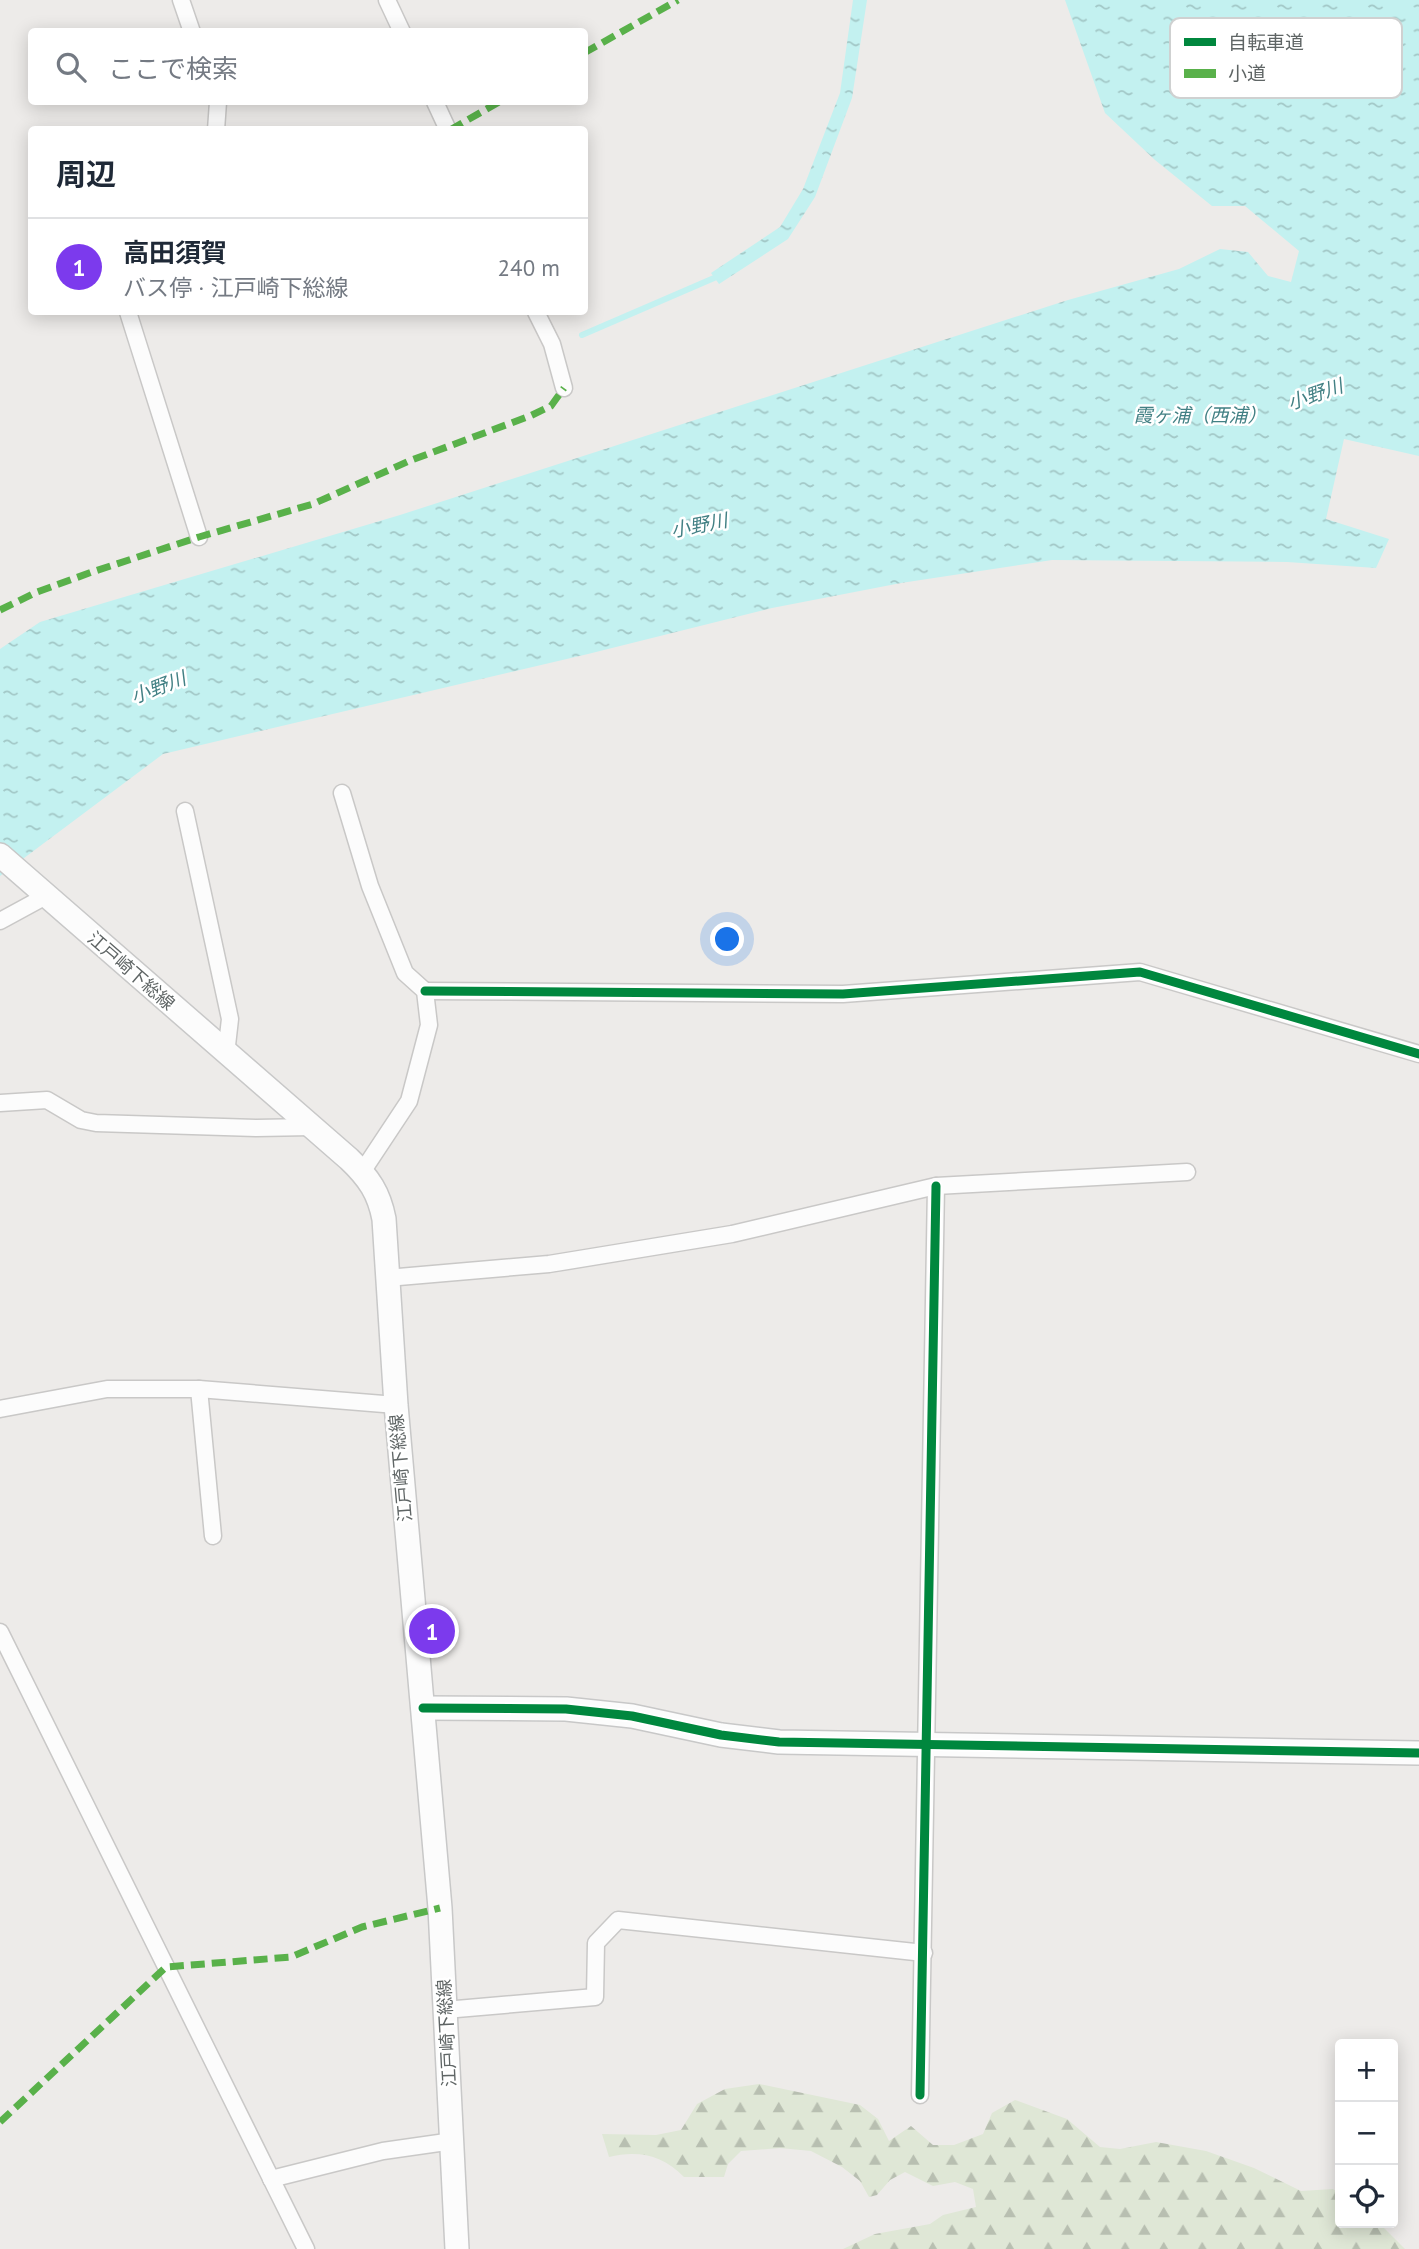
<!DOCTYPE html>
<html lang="ja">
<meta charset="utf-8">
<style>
:root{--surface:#fff;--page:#f2f2f3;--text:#1f2937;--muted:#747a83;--line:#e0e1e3;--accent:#7c3aed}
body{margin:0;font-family:"PT Sans","Noto Sans JP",sans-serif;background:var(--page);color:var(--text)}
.controls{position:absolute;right:21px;bottom:21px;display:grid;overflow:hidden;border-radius:7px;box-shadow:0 4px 18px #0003}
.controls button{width:63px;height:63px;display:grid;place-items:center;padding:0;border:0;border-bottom:2px solid var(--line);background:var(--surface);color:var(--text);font:35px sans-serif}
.you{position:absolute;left:728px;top:940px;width:24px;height:24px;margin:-18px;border:5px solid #fff;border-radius:50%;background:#1a73e8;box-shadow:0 0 0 10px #1a73e833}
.badge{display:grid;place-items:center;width:46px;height:46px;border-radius:50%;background:var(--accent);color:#fff;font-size:23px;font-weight:700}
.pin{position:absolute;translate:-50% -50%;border:4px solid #fff;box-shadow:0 2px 7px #0006}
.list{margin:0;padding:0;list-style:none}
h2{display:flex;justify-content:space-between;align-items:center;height:91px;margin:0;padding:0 28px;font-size:30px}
h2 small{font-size:23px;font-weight:400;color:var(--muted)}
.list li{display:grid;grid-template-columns:46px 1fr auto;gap:21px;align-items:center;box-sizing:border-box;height:98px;padding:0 28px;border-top:2px solid var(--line)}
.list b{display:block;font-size:26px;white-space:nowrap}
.list p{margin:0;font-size:23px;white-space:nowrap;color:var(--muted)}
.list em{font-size:23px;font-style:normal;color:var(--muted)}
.icon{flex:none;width:38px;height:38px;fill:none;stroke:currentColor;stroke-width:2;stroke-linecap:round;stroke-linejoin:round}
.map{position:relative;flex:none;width:1419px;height:2249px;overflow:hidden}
.search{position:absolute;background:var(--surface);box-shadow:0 4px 18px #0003;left:28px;top:28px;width:560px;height:77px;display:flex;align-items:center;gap:18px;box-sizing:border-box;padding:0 24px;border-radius:7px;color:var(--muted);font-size:26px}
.panel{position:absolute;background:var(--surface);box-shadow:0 4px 18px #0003;left:28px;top:126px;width:560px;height:189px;border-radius:7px}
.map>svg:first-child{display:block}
</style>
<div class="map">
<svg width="1419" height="2249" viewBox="0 0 1419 2249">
<defs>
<pattern id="forest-firs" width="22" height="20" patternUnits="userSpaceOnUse" patternTransform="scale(1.75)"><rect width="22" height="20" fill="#dfe7d6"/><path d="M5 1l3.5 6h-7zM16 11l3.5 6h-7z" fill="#b8bfb1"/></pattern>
<pattern id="water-ripples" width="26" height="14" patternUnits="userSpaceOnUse" patternTransform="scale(1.75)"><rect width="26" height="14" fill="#c3f1f0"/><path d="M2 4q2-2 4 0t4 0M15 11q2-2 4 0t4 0" fill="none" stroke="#a2c7c6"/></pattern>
</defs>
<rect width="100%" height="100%" fill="#edebe9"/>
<path fill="url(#forest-firs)" d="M759,2084L860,2105L878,2119L889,2141L911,2126L933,2145H954L983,2134L992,2113L1015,2100L1067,2119L1100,2147L1120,2149L1156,2142L1206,2151L1254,2168L1301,2191L1333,2189L1340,2194V2223H1379L1405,2249H843L875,2234L930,2224L943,2215L976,2207L973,2189L955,2182L933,2186L905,2172L890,2180L877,2195L869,2197L860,2181L842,2167L811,2151L780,2148L741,2151L728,2164L724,2177H684C663,2155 638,2150 609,2157L602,2134L656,2135L681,2130L697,2104L725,2089Z"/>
<g fill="url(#water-ripples)">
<polygon points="853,0 867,0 852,98 815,197 788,239 719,284 711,273 780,227 803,189 840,93"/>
<polygon points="1065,0 1419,0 1419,456 1344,439 1326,519 1389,539 1376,568 1287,562 1052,560 901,583 772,608 588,654 163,754 0,876 0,649 40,622 400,515 1068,300 1179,269 1220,249 1248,252 1268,276 1291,282 1299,251 1245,206 1212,206 1155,160 1105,113"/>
</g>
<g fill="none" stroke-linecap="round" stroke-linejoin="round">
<polyline stroke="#c3f1f0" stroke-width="6" points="582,335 721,275"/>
<g stroke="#c9c8c7" stroke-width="19">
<g id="street">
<polyline points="181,0 192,32"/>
<polyline points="387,0 402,32"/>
<polyline points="435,102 448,130"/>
<polyline points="216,130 218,102"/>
<polyline points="128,312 199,537"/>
<polyline points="536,312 552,344 564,388"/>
<polyline points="342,793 370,886 405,973 425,991 429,1025 409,1101 362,1172"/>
<polyline points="185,811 230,1019 226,1054"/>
<polyline points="0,921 46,896"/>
<polyline points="425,991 843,994 1140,972 1419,1054"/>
<polyline points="0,1103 47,1100 81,1120 96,1123 256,1128 312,1127"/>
<polyline points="387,1278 549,1264 732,1234 936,1186 1187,1172"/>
<polyline points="199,1389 213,1536"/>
<polyline points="0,1409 107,1389 199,1389 396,1405"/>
<polyline points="0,1632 306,2249"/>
<polyline points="445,2010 595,1997 596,1943 618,1920 924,1953"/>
<polyline points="920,2095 936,1186"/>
<polyline points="271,2179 383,2151 453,2141"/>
</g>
</g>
<g stroke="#c8c8c8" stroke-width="26">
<g id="secondary">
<path d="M0,855L349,1159C369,1178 379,1193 384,1219L396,1405L440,1908L457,2249"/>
<polyline points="423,1708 566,1709 632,1716 721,1735 779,1742 1419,1753"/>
</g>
</g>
<use href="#street" stroke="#fcfcfc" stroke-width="16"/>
<use href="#secondary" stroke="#fcfcfc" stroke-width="23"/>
<g stroke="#59b14a" stroke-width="7" stroke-dasharray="14 7" stroke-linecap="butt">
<polyline points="584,53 678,0"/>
<polyline points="450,130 499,102"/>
<polyline points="0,610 37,592 92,572 199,537 313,504 409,461 530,416 551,406 564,388"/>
<polyline points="0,2122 166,1967 291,1957 362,1927 440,1908"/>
</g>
<g stroke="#fff" stroke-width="13">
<g id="cycleway">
<polyline points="425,991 843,994 1140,972 1419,1054"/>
<polyline points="423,1708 566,1709 632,1716 721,1735 779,1742 1419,1753"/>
<polyline points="920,2095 936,1186"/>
</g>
</g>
<use href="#cycleway" stroke="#00873e" stroke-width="9"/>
</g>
<g text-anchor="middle" stroke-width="5" stroke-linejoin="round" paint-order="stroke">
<g font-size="18" fill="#5f6565" stroke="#fff">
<text transform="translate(131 971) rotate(41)" y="6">江戸崎下総線</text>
<text transform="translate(401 1468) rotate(-95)" y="6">江戸崎下総線</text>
<text transform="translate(447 2033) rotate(-93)" y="6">江戸崎下総線</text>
</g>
<g font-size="19" font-style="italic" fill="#428084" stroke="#fff">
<text transform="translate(1315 394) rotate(-19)" y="7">小野川</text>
<text x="1200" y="422">霞ヶ浦（西浦）</text>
<text transform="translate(699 525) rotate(-11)" y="7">小野川</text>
<text transform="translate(158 687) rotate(-21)" y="7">小野川</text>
</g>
</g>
<rect x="1170" y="18" width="232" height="80" rx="10" fill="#fff" stroke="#cfd1d1" stroke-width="2"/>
<rect x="1184" y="38" width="32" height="8" fill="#00873e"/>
<rect x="1184" y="69" width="32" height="9" fill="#59b14a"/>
<g font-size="19" fill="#5f6565">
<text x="1228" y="49">自転車道</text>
<text x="1228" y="80">小道</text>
</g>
</svg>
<div class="controls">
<button>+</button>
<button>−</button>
<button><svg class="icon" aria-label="locate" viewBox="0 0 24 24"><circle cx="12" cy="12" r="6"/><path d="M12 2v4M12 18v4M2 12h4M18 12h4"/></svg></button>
</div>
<div class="you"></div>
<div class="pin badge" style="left:432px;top:1631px">1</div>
<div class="search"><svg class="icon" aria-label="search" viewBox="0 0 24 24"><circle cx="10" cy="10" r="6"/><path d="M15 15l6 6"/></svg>ここで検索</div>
<section class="panel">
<h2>周辺<small></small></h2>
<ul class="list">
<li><span class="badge">1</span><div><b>高田須賀</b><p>バス停 · 江戸崎下総線</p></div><em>240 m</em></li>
</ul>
</section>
</div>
